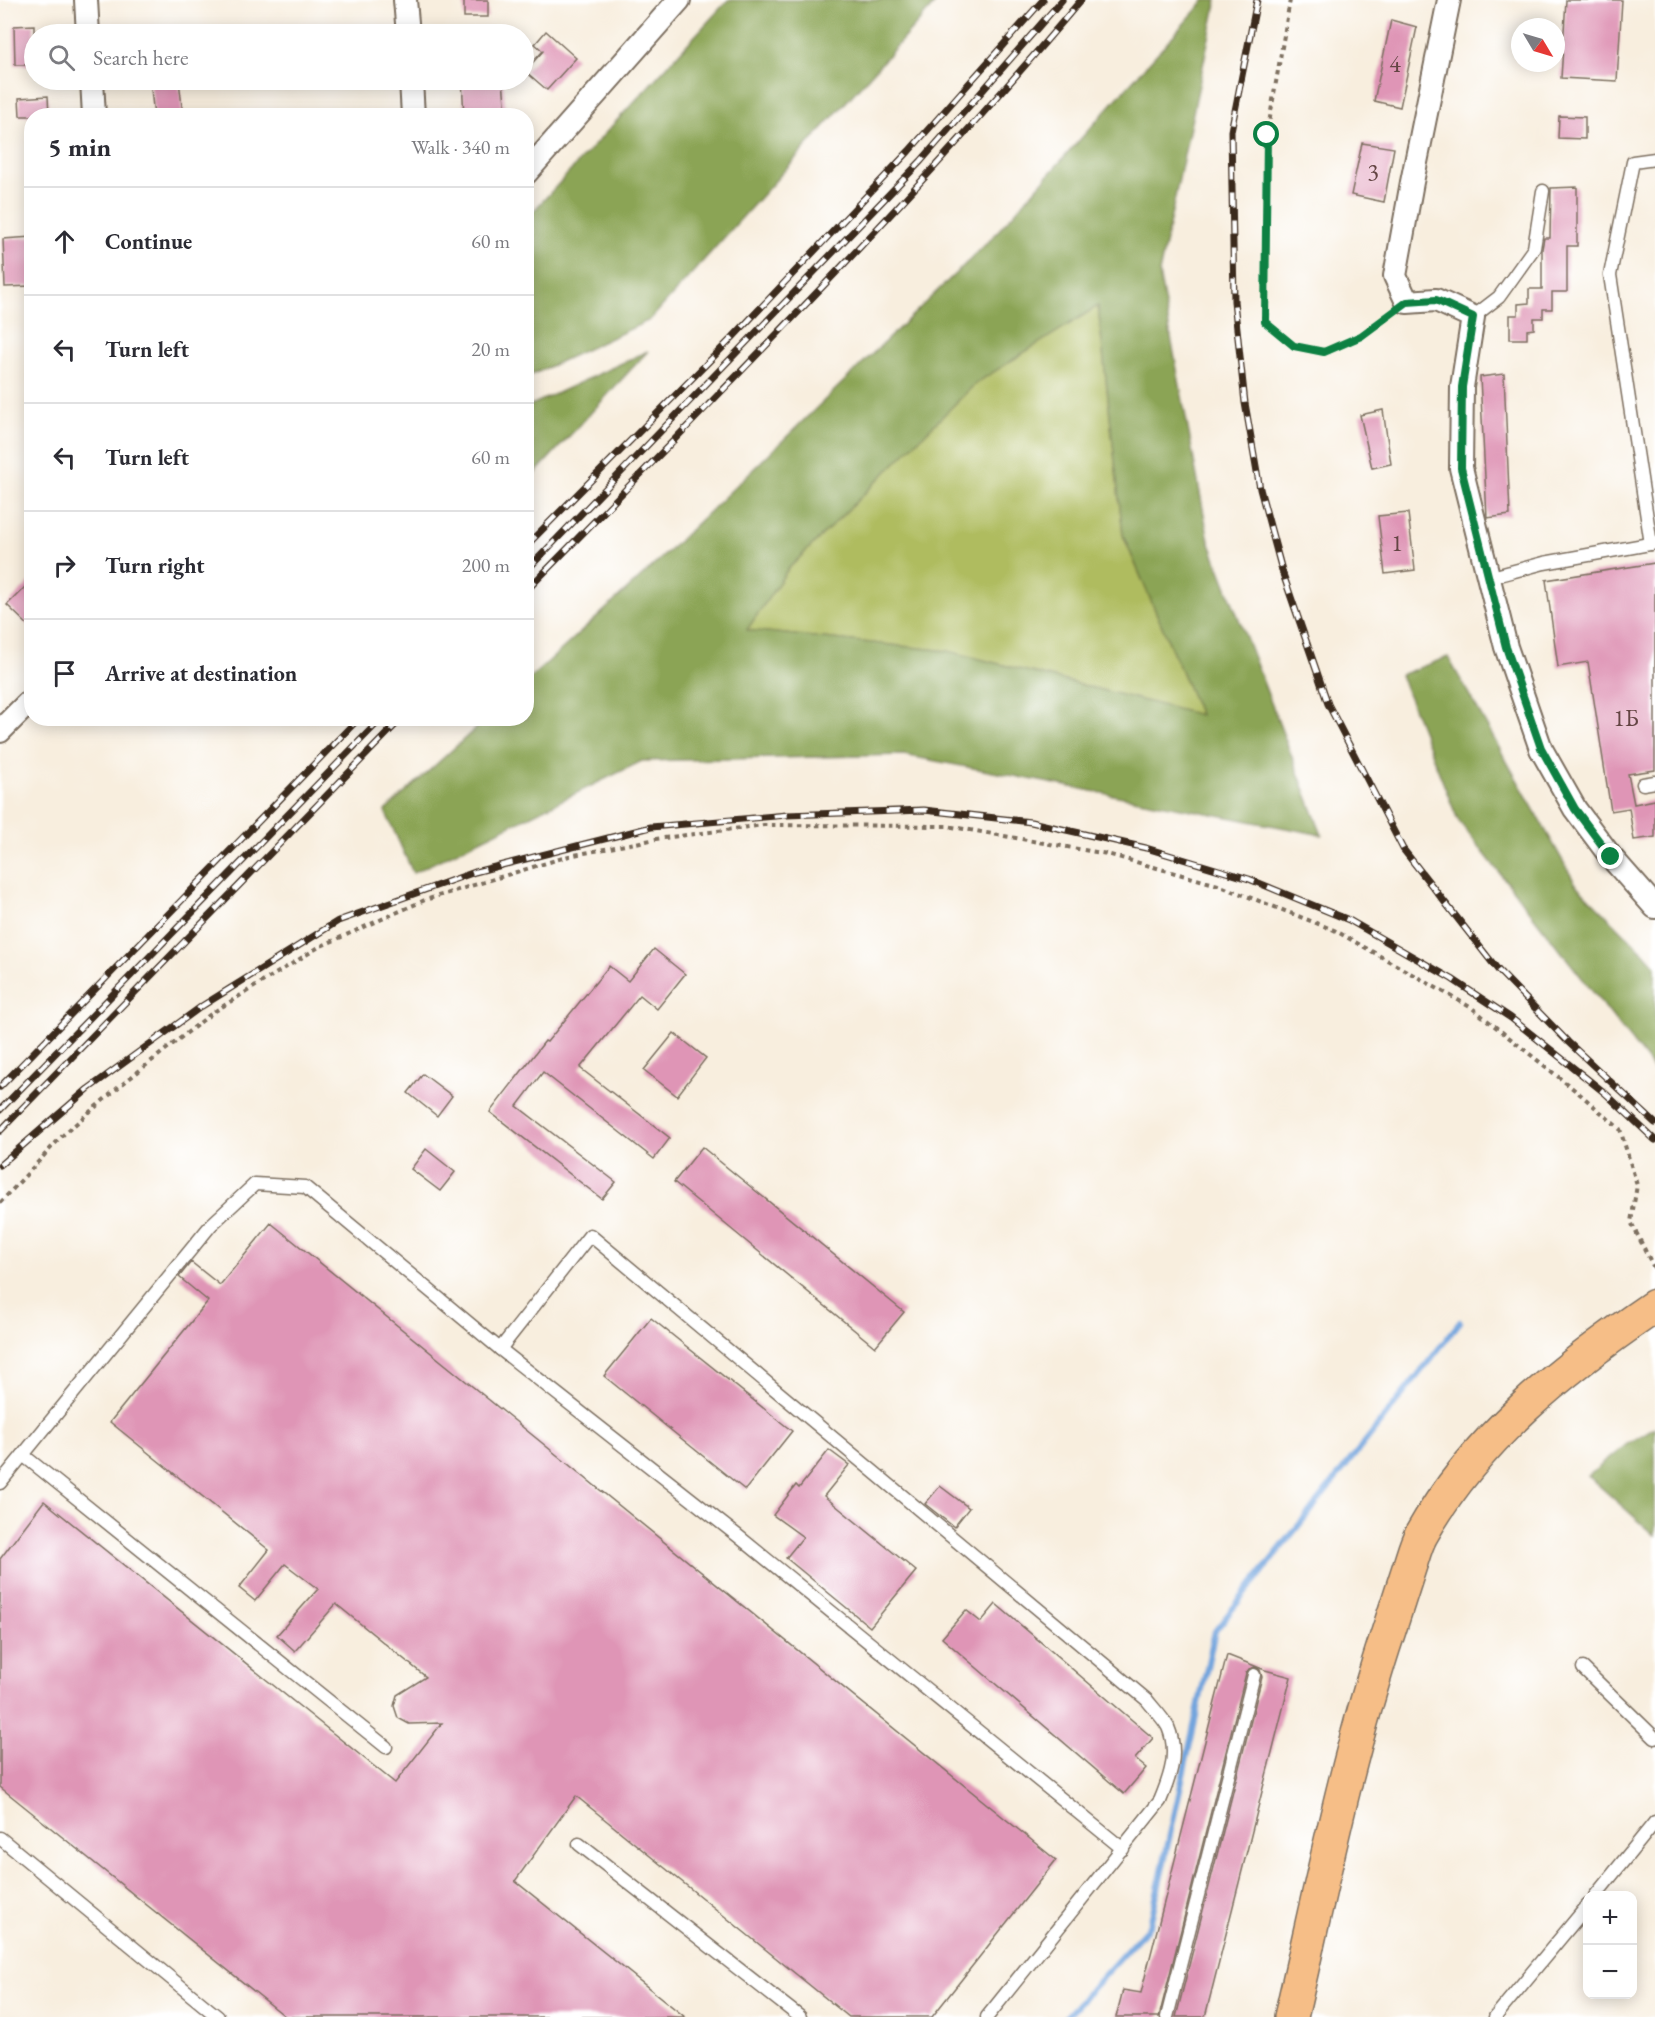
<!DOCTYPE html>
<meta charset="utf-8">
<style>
:root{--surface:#fff;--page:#f7f7f7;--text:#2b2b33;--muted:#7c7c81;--line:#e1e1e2}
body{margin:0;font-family:"EB Garamond",serif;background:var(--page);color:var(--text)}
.controls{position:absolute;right:18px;bottom:18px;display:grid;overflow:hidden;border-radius:12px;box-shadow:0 3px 15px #0003}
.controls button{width:54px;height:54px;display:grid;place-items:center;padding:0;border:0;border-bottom:2px solid var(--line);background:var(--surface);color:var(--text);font:30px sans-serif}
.compass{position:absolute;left:1511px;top:18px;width:54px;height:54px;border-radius:50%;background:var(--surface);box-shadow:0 3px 15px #0003;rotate:128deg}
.stop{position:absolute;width:18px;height:18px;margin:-14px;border:4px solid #0b8043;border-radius:50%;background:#fff}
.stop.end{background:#0b8043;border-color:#fff;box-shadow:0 2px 6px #0008}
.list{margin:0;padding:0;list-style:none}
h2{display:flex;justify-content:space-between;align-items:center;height:78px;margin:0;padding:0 24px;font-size:26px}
h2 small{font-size:20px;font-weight:400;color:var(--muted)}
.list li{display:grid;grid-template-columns:39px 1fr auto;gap:18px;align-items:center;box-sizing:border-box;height:108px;padding:0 24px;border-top:2px solid var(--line)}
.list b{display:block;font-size:22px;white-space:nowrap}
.list em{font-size:20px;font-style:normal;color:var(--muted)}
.icon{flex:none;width:33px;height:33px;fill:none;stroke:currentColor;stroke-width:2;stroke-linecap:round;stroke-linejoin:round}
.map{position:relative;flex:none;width:1655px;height:2017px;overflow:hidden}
.search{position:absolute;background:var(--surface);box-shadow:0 3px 15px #0003;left:24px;top:24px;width:510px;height:66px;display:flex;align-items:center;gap:15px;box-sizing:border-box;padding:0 21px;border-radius:33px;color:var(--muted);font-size:22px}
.panel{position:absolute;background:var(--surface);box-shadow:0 3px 15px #0003;left:24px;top:108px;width:510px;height:618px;border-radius:24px}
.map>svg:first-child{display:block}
</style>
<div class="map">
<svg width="1655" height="2017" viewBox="0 0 1655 2017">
<rect width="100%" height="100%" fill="#fff"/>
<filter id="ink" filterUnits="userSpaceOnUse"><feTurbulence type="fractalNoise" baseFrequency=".0167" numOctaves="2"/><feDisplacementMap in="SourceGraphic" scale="12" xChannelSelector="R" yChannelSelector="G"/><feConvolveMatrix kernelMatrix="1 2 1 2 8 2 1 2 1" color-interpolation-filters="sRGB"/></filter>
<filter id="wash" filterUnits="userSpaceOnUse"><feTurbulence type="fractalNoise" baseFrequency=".008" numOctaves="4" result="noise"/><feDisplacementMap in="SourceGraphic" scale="24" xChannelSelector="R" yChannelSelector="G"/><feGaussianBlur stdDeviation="1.35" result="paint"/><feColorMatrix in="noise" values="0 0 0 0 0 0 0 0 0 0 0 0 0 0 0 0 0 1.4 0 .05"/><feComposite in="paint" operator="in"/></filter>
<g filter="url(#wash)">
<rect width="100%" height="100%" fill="#f8eede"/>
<polygon fill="#afbc5e" stroke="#75733e" stroke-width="1.5" points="1098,305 1123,535 1200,715 948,651 746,630 788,569 976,383"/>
<g fill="#8ba455" stroke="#63673a" stroke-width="1.5" fill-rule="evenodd">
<polygon points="728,0 938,0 650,320 527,377 527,218"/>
<path d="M1205,0H1217L1159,273L1209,541L1322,835L904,755L642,761L413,873L385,811L486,719L526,718L527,681L654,565L989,241ZM1098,306L1123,535L1200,715L948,651L747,630L788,569L976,383Z"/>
<polygon points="648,351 527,482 527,407"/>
<polygon points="1448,657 1577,886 1655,964 1655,1071 1458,820 1400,675"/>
<polygon points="1655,1427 1655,1535 1588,1476 1627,1444"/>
</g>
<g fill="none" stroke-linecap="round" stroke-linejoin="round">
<polyline stroke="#72a4dd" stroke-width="6" points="1066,2017 1150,1925 1215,1631 1460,1322"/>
</g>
<g id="blocks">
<g fill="#df95b6">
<rect x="464" y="0" width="24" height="17"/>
<polygon points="1566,0 1622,0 1617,81 1561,78"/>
<polygon points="1391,20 1417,27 1400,107 1374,101"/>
<polygon points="34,25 34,65 15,65 14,26"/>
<polygon points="546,31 576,58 547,90 525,71 543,51 535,44"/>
<polygon points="150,80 179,80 183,116 154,116"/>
<polygon points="462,80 503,80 506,116 464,116"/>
<polygon points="48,96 49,116 20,116 19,98"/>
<polygon points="1559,116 1585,117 1585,139 1558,138"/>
<polygon points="1362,143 1394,148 1384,202 1351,195"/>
<polygon points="1577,187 1577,246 1567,246 1567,292 1552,292 1552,309 1543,309 1543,318 1534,318 1534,329 1527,330 1527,339 1510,339 1510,315 1518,315 1518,304 1529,303 1529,289 1542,289 1542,249 1544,238 1550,238 1551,188"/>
<polygon points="32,237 32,286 5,287 3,239"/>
<polygon points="1504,374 1510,515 1487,518 1480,377"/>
<polygon points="1383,410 1391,464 1372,468 1360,415"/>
<polygon points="1408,513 1415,570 1385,574 1378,516"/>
<polygon points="1655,563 1655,770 1628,774 1634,804 1655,800 1655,837 1634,840 1629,808 1611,811 1588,662 1558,667 1546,580"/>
<polygon points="32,580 32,629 7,605"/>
<polygon points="654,949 685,974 657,1009 640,995 580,1068 670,1138 654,1159 543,1072 517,1106 616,1182 602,1199 490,1112 545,1041 547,1042 609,966 628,981"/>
<polygon points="674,1033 706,1058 677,1096 644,1070"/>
<polygon points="423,1074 452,1096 437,1116 408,1093"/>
<polygon points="702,1147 904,1312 875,1347 674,1182"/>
<polygon points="426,1149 455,1172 440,1191 411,1169"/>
<polygon points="271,1223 1056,1860 932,2017 849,2017 576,1796 515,1881 685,2017 286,2017 0,1787 0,1559 44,1501 395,1783 442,1723 409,1724 398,1718 394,1706 397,1695 426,1677 336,1604 295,1651 277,1635 318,1589 285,1564 255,1601 239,1588 269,1550 110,1422 208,1301 179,1277 191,1262 220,1285"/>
<polygon points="651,1318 792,1431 745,1490 604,1376"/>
<polygon points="829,1450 849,1465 824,1496 916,1571 870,1627 786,1558 803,1537 773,1515 796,1485 799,1488"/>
<polygon points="940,1486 969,1508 954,1527 925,1504"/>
<polygon points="996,1604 1153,1738 1135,1759 1146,1768 1124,1794 942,1638 966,1610 981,1622"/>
<polygon points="1227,1655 1265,1670 1291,1677 1205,2017 1176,2017 1262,1677 1260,1670 1255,1667 1249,1669 1246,1673 1159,2017 1116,2017 1123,1990 1141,1993"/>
</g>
</g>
</g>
<g filter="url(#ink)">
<use href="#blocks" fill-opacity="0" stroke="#7d6f61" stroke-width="1.5"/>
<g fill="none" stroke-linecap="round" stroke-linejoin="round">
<g stroke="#7d6f61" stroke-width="15">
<g id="service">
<polyline points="1473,317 1499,297 1534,248 1543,191"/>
<polyline points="1651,544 1610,275 1633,162 1655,159"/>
<polyline points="1488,578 1544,563 1655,543"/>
<polyline points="1643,784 1655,782"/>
<path d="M500,1349L590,1235L1147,1700C1154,1709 1163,1718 1168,1727C1179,1753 1170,1777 1160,1801L987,2017"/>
<polyline points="23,1455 386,1747"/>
<polyline points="0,1483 211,1225 255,1184 305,1187 500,1349 738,1536 1123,1849"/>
<polyline points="1583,1668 1655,1738"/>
<polyline points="0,1838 218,2017"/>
<polyline points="579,1844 800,2017"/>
<polyline points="1595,1896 1655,1822"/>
<polyline points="1167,2017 1254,1675"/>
<polyline points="1495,2017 1588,1905"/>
</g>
</g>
<g stroke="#7d6f61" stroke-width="26">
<g id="minor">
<polyline points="86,0 88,34"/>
<polyline points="405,0 408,34"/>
<polyline points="1449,0 1412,182 1395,276 1407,302 1436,300 1473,317 1462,387 1461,468 1506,647 1541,749 1575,809 1611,857 1655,907"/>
<polyline points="92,80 94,116"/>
<polyline points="411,80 413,116"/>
<polyline points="526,173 679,0"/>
<polyline points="0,731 32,699"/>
</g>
</g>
<g stroke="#7d6f61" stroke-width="36">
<path id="primary" d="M1291,2017C1321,1887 1347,1756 1389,1630C1396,1608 1403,1587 1410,1565C1413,1556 1416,1544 1421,1535C1476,1437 1564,1368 1655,1306"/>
</g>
<g stroke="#7d6f61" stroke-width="4" stroke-dasharray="4.5 4.5" stroke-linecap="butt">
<polyline points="1290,0 1267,135 1265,322 1294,346 1324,352 1361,336 1392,313"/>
<polyline points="0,1203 64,1134 120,1086 212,1013 319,947 425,900 569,856 656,839 764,825 947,826 1107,854 1218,885 1334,930 1472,1008 1581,1095 1620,1129 1637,1185 1631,1222 1655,1270"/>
</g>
<use href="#service" stroke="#fff" stroke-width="12"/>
<use href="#minor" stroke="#fff" stroke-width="22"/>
<use href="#primary" stroke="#f6be87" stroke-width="33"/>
<g stroke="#3b2a1e" stroke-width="7">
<g id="rail">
<polyline points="1257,0 1231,131 1234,301 1245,403 1260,489 1283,574 1328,704 1403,849 1498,970 1568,1042 1655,1123"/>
<polyline points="526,546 733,337 909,151 1043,0"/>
<polyline points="526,571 921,161 1062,0"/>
<path d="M526,591C715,398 907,207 1081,0"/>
<polyline points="0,1087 359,718"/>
<polyline points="0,1110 382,718"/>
<polyline points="0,1131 402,718"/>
<polyline points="0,1165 88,1089 202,1006 338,921 475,872 651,827 787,815 924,810 1031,822 1146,848 1249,879 1349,920 1452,979 1511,1018 1605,1093 1655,1140"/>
</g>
</g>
<use href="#rail" stroke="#fff" stroke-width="4.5" stroke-dasharray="14" stroke-linecap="butt"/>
</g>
</g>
<g fill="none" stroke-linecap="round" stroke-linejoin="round" filter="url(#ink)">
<polyline stroke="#0b8043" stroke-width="8" points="1267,135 1265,322 1294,346 1324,352 1361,336 1407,302 1436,300 1473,317 1462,387 1461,468 1506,647 1541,748 1575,809 1611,857"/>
</g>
<g text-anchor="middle" stroke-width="6" stroke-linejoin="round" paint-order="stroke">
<g font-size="24" fill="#644544">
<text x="1395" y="72">4</text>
<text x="1373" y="180">3</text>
<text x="1397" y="551">1</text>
<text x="1626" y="726">1Б</text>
</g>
</g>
</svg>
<div class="controls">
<button>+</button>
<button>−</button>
</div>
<svg class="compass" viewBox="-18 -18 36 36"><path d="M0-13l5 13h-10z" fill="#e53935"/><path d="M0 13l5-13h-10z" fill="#7c7c81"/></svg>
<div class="stop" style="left:1267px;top:135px"></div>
<div class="stop end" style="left:1611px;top:857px"></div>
<div class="search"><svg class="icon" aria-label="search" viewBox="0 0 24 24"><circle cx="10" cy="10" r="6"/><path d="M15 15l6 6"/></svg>Search here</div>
<section class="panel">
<h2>5 min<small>Walk · 340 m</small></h2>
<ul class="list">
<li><svg class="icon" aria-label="ahead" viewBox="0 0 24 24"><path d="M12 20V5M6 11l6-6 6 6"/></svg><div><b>Continue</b></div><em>60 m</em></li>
<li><svg class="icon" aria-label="left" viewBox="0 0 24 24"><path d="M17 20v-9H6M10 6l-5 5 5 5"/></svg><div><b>Turn left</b></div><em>20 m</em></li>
<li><svg class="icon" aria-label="left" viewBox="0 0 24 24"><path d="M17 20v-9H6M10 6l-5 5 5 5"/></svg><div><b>Turn left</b></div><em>60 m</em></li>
<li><svg class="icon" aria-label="right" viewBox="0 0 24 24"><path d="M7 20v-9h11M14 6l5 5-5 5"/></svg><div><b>Turn right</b></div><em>200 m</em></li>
<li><svg class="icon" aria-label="arrive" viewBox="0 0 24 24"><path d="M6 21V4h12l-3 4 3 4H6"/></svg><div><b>Arrive at destination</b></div></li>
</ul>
</section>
</div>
